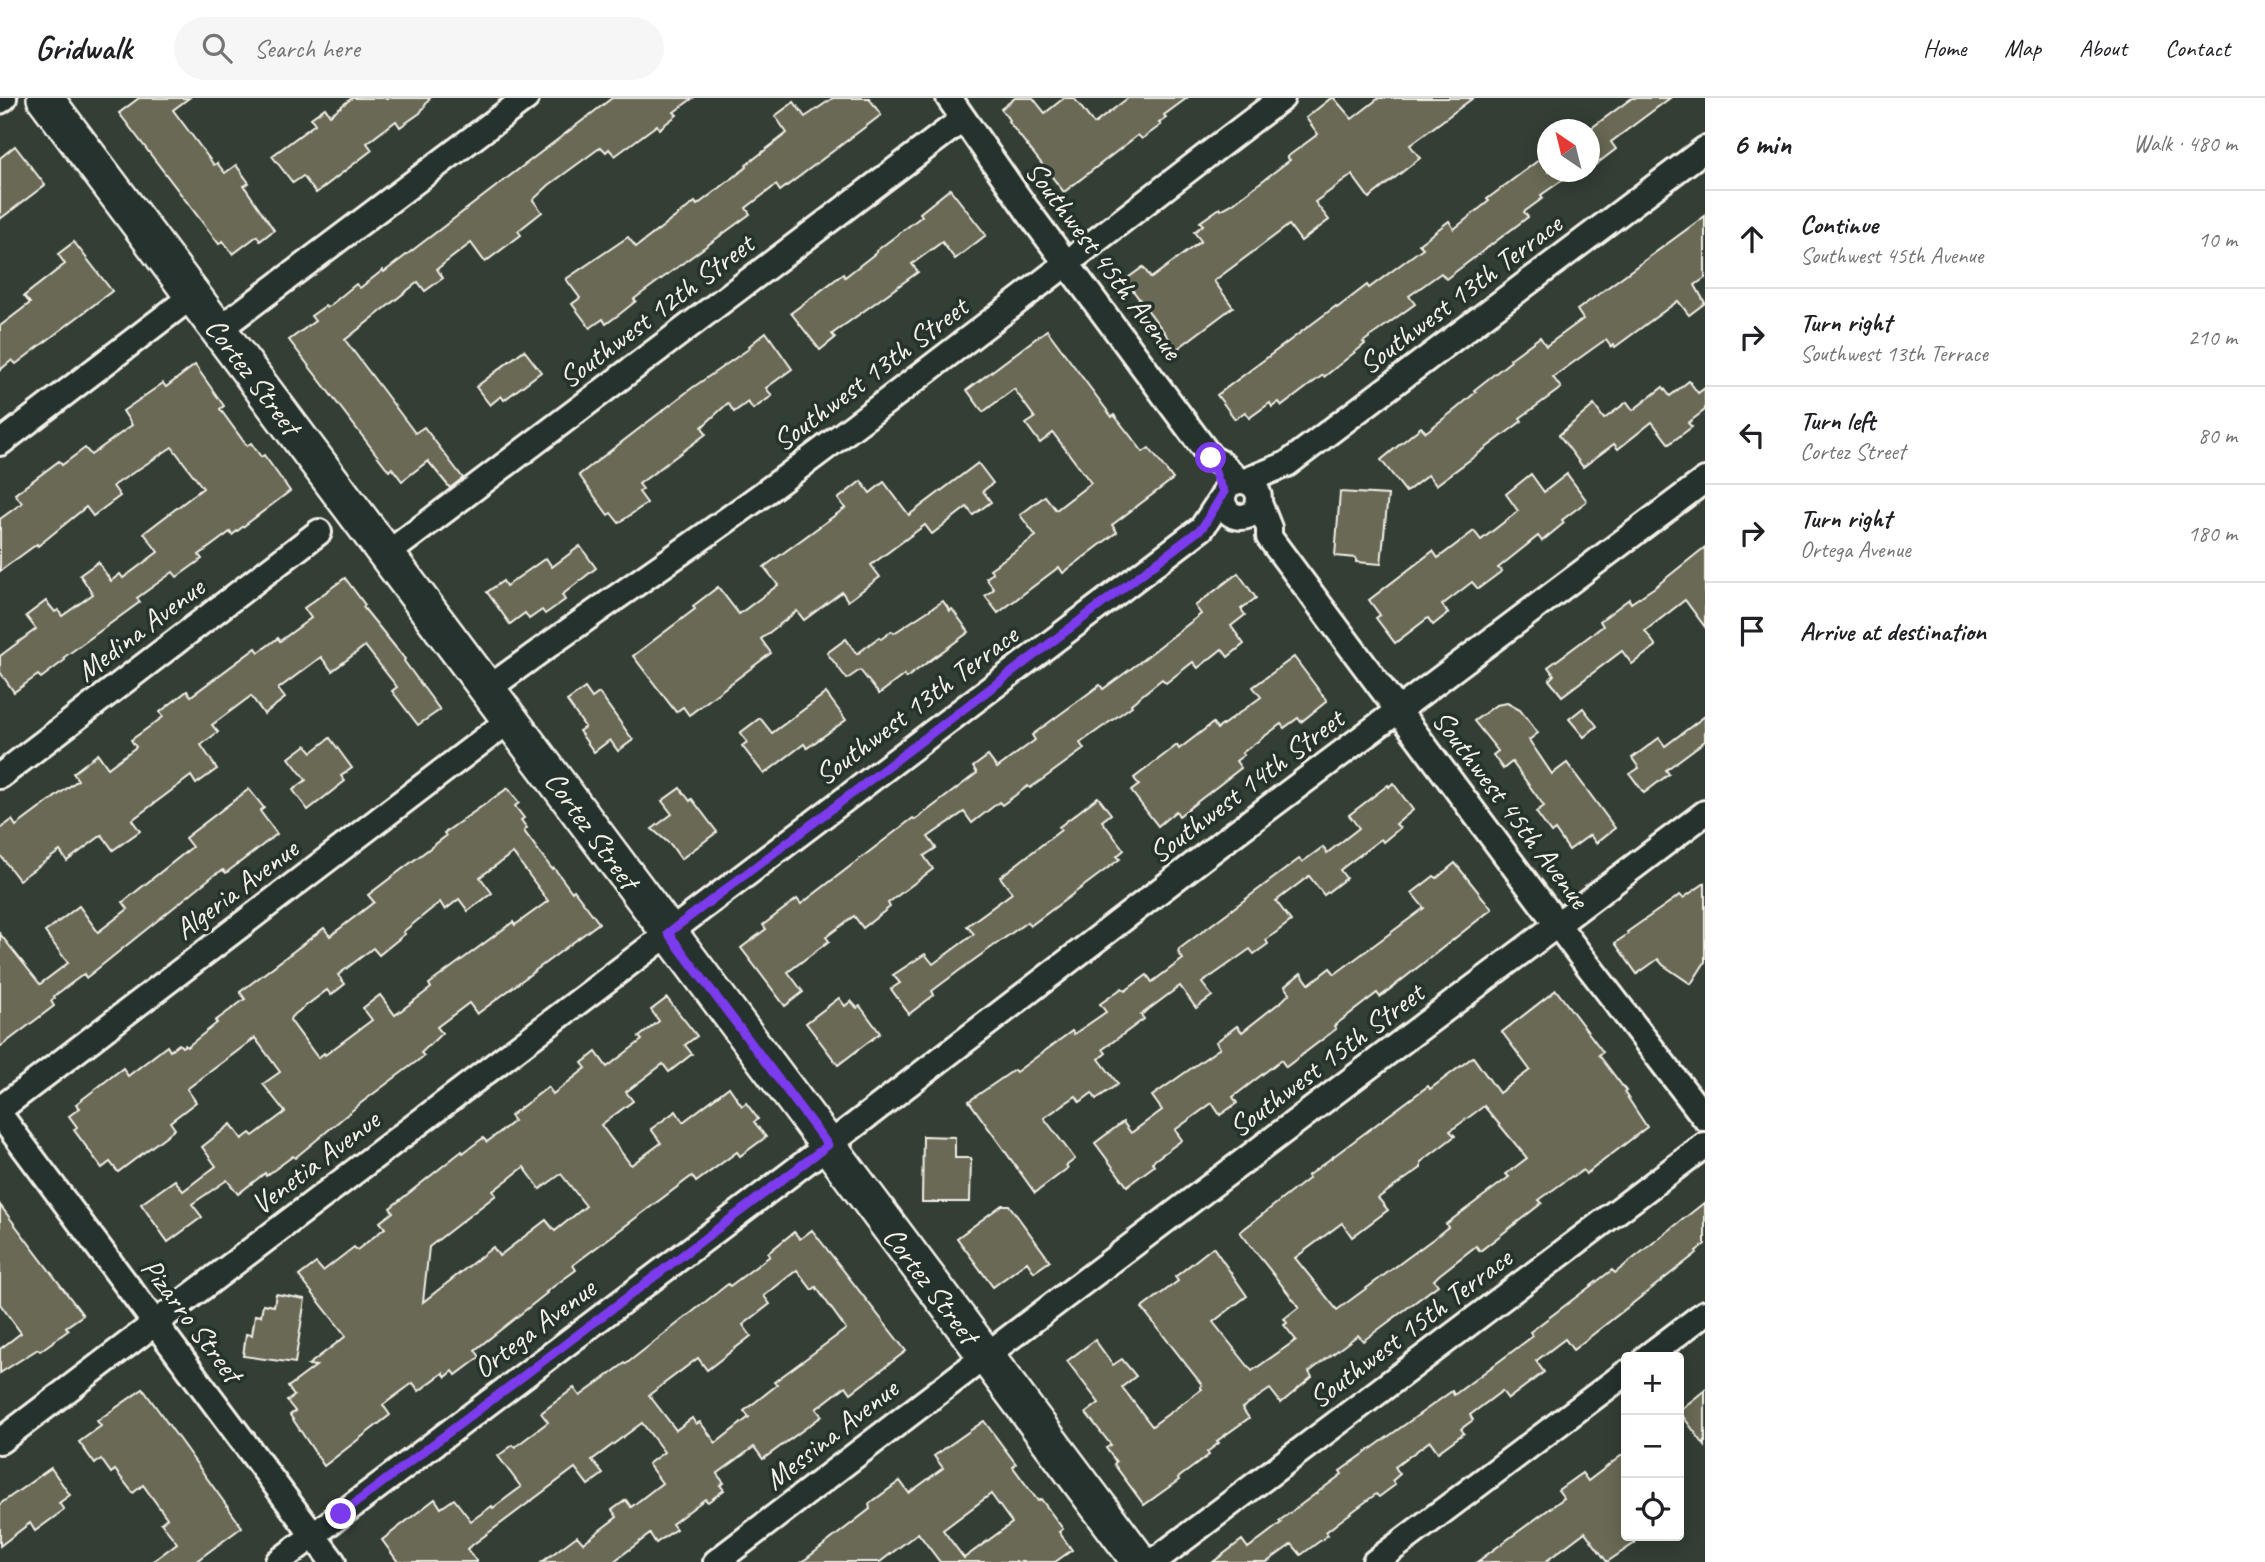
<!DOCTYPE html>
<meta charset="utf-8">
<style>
:root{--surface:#fff;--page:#f6f6f6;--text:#202124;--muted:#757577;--line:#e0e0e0}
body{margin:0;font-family:Caveat,sans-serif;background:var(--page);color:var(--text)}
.controls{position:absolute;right:21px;bottom:21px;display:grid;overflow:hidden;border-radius:7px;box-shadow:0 4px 18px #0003}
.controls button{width:63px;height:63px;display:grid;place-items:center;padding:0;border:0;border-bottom:2px solid var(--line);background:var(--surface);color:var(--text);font:35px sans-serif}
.compass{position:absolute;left:1537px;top:21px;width:63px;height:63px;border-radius:50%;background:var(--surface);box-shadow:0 4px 18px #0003;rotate:325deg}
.stop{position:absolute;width:21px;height:21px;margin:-16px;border:5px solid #7c3aed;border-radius:50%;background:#fff}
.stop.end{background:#7c3aed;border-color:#fff;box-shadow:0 2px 7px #0008}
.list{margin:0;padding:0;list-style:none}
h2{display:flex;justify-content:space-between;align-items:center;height:91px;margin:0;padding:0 28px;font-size:30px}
h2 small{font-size:23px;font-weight:400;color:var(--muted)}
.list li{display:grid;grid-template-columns:46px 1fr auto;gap:21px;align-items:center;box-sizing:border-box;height:98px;padding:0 28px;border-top:2px solid var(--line)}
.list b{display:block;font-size:26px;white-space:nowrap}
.list p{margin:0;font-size:23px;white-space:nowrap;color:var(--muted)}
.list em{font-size:23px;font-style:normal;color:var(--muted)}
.icon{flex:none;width:38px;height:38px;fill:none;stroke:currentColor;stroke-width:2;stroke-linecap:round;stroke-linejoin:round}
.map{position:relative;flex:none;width:1705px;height:1464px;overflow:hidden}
header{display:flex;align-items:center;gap:42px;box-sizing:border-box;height:98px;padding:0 35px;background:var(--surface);border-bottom:2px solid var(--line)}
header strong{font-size:33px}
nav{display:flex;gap:38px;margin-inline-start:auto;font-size:24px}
.search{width:490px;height:63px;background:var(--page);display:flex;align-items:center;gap:18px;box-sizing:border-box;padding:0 24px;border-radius:38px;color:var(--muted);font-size:26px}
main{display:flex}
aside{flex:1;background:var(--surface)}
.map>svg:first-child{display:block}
</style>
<header>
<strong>Gridwalk</strong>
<div class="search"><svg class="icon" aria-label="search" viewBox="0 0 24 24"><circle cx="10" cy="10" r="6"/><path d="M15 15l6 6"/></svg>Search here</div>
<nav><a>Home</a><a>Map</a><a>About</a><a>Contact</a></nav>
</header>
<main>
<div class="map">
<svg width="1705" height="1464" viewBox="0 0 1705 1464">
<rect width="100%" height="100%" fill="#333e35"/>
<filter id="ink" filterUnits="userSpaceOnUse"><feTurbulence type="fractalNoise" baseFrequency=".0143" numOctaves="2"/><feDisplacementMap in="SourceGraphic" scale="14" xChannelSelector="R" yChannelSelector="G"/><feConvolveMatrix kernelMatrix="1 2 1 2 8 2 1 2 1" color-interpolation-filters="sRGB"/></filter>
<g filter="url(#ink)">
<g fill="#696954" stroke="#f4f1e8" stroke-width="2" fill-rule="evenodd">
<polygon points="139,0 189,0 173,12 214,67 217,65 225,75 236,67 249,85 244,88 274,132 260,143 257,138 233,156 223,143 219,146 119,15"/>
<polygon points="352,0 430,0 420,15 400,29 396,23 367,45 372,52 316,95 303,78 293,85 272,58 315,26 311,20 325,10 330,17"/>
<polygon points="612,0 693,0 674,14 677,17 659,31 657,27 615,58 609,51 606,54 601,49 549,87 533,102 542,114 518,133 521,137 485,164 471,145 437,171 443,180 425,193 418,184 345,242 415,335 424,329 463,380 450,390 428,363 402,383 392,370 389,373 289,242 315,223 311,218 325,208 327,210 356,186 360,190 383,172 384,174"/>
<polygon points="833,0 869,0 881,17 780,93 776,87 746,110 750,116 634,201 636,203 621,215 606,226 603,221 590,230 572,206 580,200 566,181 628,139 636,149 695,104 697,107 747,69 746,67 787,35 775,18 794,4 805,19"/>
<polygon points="1015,0 1033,0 1045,15 1064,0 1074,0 1094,26 1128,0 1187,0 1164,17 1166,20 1159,25 1161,27 1142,41 1138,37 1064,94 1008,23 1009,22 1001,11"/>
<polygon points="1331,0 1334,0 1352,21 1379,0 1473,0 1410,47 1420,60 1369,100 1352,77 1315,104 1329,122 1301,143 1289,127 1214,183 1233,209 1177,251 1125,182 1143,169 1151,180 1201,143 1194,134 1203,127 1200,124 1220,110 1221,112 1232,106 1290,62 1287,59 1318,36 1306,20"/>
<polygon points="1632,0 1670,0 1611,44 1616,51 1590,71 1590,31"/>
<polygon points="15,48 45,87 0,121 0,60"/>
<polygon points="1548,55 1548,74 1574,74 1541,97 1543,100 1524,114 1528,119 1446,181 1441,175 1409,198 1415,206 1363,244 1365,246 1324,279 1323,277 1282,308 1279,304 1272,309 1270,305 1249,320 1245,314 1235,321 1217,297 1336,208 1337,210 1367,187 1369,190 1423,150 1419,146 1449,123 1454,131 1489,103 1487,101"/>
<polygon points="950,91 986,137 955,161 942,144 912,166 918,174 832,236 835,240 820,252 791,215 843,176 845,179 877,154 876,153 922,118 920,115"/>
<polygon points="1705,118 1705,180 1695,187 1705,205 1689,217 1678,203 1615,249 1614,247 1611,249 1606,242 1602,244 1553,279 1561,290 1520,320 1522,323 1436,387 1428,377 1406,394 1381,362 1421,329 1426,334 1456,311 1476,294 1474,292 1511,263 1510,261 1540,239 1546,248 1583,221 1577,212"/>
<polygon points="74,144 112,193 16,266 12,262 0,272 0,228 30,205 24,198 65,166 58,156"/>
<polygon points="1047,232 1112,319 1114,317 1143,354 1149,350 1173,381 1112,427 1117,434 1063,475 1059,469 998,515 985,498 994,491 986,480 993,475 990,471 1036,438 1020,417 1045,398 1056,412 1091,385 1053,335 1040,345 1026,326 1035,320 1014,291 983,314 967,292"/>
<polygon points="766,234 792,271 766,290 772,298 753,311 748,304 734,314 728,305 702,329 706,336 639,386 643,391 639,394 647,405 619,425 611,415 608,417 579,377 692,290 750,250 749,248"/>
<polygon points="524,252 541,274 504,302 501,298 490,307 476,289"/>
<polygon points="195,267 224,308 220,311 247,348 251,345 261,359 264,357 290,393 232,437 230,434 199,457 202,461 177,479 173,474 137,500 140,504 63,560 65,562 41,580 38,577 14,594 0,574 0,558 36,531 26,518 46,503 55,514 58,512 62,518 93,496 80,477 98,464 111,483 120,476 123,480 158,454 144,435 203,390 172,349 113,388 120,398 93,418 86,409 38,448 37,446 0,473 0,421 22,405 15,396 59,363 62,367 85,350 91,357 132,327 123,313 163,285 166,289"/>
<polygon points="1689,283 1698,295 1705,290 1705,312 1688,325 1692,329 1669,346 1652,324 1618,351 1614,346 1583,369 1559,337 1594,307 1604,321 1627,304 1633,312 1663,289 1670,298"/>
<polygon points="978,365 993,385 983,393 991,404 973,417 967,409 932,436 925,427 871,467 880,479 848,503 842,494 804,522 797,513 761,541 771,555 689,617 683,609 676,614 633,558 695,511 693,508 718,489 739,516 778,487 764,469 845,410 838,401 861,383 870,395 884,384 909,417"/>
<polygon points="1531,376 1544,394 1567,376 1587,403 1562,422 1564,425 1542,443 1538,438 1498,470 1502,473 1478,491 1472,484 1442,507 1448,515 1433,527 1428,520 1395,545 1376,520 1380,517 1369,502 1433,453 1438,460 1474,433 1481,442 1518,413 1506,396"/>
<polygon points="1340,394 1388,397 1381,466 1356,464 1356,460 1335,458"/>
<polygon points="580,448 596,470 562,497 565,502 545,516 542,512 529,521 525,515 510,526 487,494 503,483 506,488 546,460 552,469"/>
<polygon points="1705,449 1705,529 1685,502 1645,533 1656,548 1632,566 1622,553 1562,598 1549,582 1554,577 1548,569 1603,528 1600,523 1629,501 1631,505 1655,489"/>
<polygon points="1238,475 1256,500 1241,511 1245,517 1231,528 1244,546 1228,559 1222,551 1198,570 1193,564 1166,585 1162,581 1131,606 1132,608 1080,645 1084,651 1043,681 1030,690 1028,688 1002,707 999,704 972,725 964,714 928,739 936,750 924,758 933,771 888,805 890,809 863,830 854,818 826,839 829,843 788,874 803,894 785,908 741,850 766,831 763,827 797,801 801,806 913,720 915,722 977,675 973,669 988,658 997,670 1035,642 1032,637 1059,617 1100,587 1103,591 1136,567 1201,516 1195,508"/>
<polygon points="345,480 365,507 363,509 405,561 404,563 440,612 418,627 392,593 397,589 365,548 332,573 321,559 278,591 285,600 264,616 251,598 212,627 218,634 201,647 217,671 196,686 191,678 132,722 140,733 113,752 102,737 67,763 60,753 19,782 0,757 0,731 12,722 16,728 78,682 73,675 98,656 108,670 136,649 131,642 163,619 160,614 187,593 191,598 256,550 259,554 278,540 280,543 311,520 304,510"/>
<polygon points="943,503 950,513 952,511 969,534 906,580 904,577 879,596 860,572 847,581 827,555 846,541 857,556 879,539 881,541 892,533 894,535"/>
<polygon points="1294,559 1327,603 1301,624 1298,620 1284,630 1281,626 1242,655 1244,657 1236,663 1241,670 1179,718 1176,713 1158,728 1131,693 1139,687 1134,680 1177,647 1179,651 1213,625 1217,631 1261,599 1253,589"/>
<polygon points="585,590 592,600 599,595 633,642 618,653 610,642 594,654 579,633 585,629 567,603"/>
<polygon points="826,595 846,622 807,650 804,646 764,676 742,648 747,644 740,635 760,620 772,635"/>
<polygon points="1507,605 1520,612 1538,635 1529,642 1552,676 1567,665 1615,730 1596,745 1590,737 1569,752 1555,732 1551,735 1536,714 1544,708 1512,664 1503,671 1493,657 1498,653 1474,623 1496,607"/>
<polygon points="1583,610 1597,628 1584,639 1569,621"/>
<polygon points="1705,618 1705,643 1666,672 1669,676 1644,695 1630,676 1639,670 1632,660 1659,640 1665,648"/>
<polygon points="330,640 352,670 341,678 345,683 308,712 293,692 306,682 289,660 306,647 312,654"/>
<polygon points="1393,685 1413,712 1396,726 1400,730 1383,744 1381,741 1340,772 1346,780 1324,797 1309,778 1276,803 1291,823 1266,842 1268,846 1254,856 1250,851 1202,885 1212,898 1196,910 1180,888 1141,917 1144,921 1103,951 1106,955 1099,961 1118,986 1096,1001 1092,995 1080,1004 1076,998 1044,1020 1075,1061 1066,1068 1068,1070 1035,1095 969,1003 1014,972 1016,974 1072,933 1074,936 1106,914 1100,906 1122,890 1125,893 1147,877 1152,884 1183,861 1178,854 1179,851 1299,761 1302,764 1323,749 1327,755 1359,730 1349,717 1388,687 1389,689"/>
<path d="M508,690L519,705L515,708L524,720L521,722L527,730L524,733L552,771L554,770L572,794L574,792L599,825L477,916L469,905L437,929L442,935L421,955L424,958L361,1005L295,1060L293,1058L266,1078L265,1075L238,1096L227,1082L192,1106L202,1119L168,1144L141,1106L175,1082L183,1093L216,1068L202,1049L231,1026L242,1041L250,1035L253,1038L285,1014L263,986L280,974L255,940L187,991L196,1004L170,1024L175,1031L118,1074L110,1064L102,1070L74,1032L77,1029L69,1018L80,1010L76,1006L123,970L128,978L167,948L170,953L179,946L182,949L185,947L187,949L217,925L215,923L245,901L240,894L324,830L330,838L374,804L368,797L446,738L444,735ZM513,755L548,803L515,827L513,824L429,886L431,890L395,917L380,897L363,910L372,922L325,957L324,955L318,960L290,922L291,919L327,892L331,897L345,886L338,877L373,850L379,857L405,836L403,834L440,804L445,812L459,801L468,813L492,795L480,779Z"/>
<polygon points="680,690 690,703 692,701 717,734 681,761 671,747 652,731 672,716 662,703"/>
<polygon points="249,691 264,710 260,713 277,736 226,775 223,772 214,777 86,880 84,876 54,898 55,900 51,903 54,908 0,949 0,836 40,886 68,865 45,834 79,808 98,834 128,811 123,804 192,749 185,740"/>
<polygon points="1098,699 1111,716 1102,723 1124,752 1117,758 1120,761 1030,828 1027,824 964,869 932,893 934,897 909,916 891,891 900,885 893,877 925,856 933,866 974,836 967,828 1012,795 1000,779 1061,732 1059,729"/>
<polygon points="1455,765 1492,811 1380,899 1377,895 1334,928 1336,931 1286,969 1281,962 1233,999 1237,1005 1220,1017 1212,1005 1175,1032 1182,1042 1152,1064 1154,1068 1127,1088 1095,1045 1123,1024 1131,1035 1162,1012 1152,998 1220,950 1216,944 1237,928 1242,934 1283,902 1290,895 1285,888 1301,875 1309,886 1330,870 1335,876 1424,810 1412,795 1434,778 1437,780"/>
<polygon points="1705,785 1705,864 1691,886 1663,867 1658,861 1637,876 1615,845 1628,836 1627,834 1680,797 1683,800"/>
<path d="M1556,892L1603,954L1599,957L1626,993L1624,994L1647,1029L1586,1076L1583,1072L1573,1079L1572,1078L1539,1102L1542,1105L1480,1153L1476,1148L1439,1177L1434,1182L1438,1187L1363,1243L1358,1237L1309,1274L1312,1279L1281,1305L1270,1291L1242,1310L1249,1320L1217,1343L1219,1345L1207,1354L1209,1357L1178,1380L1179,1382L1144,1407L1114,1366L1116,1364L1106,1350L1111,1347L1086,1315L1099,1305L1067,1263L1095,1242L1113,1267L1122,1261L1136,1278L1122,1289L1152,1328L1202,1291L1200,1289L1202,1287L1142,1210L1178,1183L1175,1179L1213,1149L1247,1198L1213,1224L1252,1273L1296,1242L1284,1227L1287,1225L1284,1221L1299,1209L1240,1134L1309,1080L1307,1078L1428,988L1430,991L1473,959L1499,995L1530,972L1502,934ZM1484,1008L1527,1060L1506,1076L1509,1079L1446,1126L1448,1129L1433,1141L1337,1212L1295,1160L1342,1125L1352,1139L1388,1112L1378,1100L1421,1070V1064L1455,1038L1450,1033Z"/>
<path d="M667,900L697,938L685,947L692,956L669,974L663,966L626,994L633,1003L601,1027L631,1067L661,1045L651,1031L676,1013L683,1024L729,989L742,1008L746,1005L758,1021L754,1024L766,1039L740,1058L737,1054L696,1084L692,1078L573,1167L576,1172L546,1194L547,1195L475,1252L480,1259L456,1277L453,1273L446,1279L443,1275L419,1293L413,1285L383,1307L390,1317L324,1368L290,1317L295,1313L287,1303L294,1298L288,1289L316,1268L308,1267L346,1238L299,1178L316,1165L323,1173L354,1149L357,1152L385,1130L380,1124L393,1114L390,1110L462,1053L463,1055L483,1040L487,1044L514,1023L510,1018L548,989L553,996L586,970L582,965L596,954L607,969L642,942L639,939L659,923L651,912ZM524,1069L540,1091L561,1076L586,1108L555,1133L546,1122L499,1158L493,1149L423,1204L429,1149L496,1097L493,1093Z"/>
<polygon points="839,900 845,908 851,903 857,910 860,908 880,935 838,967 806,925"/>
<polygon points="923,1038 955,1039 955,1060 971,1060 970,1104 922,1104"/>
<polygon points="1705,1104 1705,1146 1696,1153 1697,1155 1573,1252 1565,1241 1536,1263 1544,1274 1508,1301 1502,1293 1470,1317 1473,1322 1461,1331 1464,1335 1438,1354 1430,1343 1395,1369 1400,1376 1392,1383 1395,1387 1379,1399 1376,1396 1340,1423 1326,1434 1328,1437 1301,1457 1292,1446 1267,1464 1213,1464 1242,1442 1248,1450 1281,1425 1279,1423 1342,1376 1340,1373 1452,1293 1454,1297 1533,1238 1530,1234 1612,1172 1615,1175"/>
<polygon points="0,1107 83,1217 66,1229 69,1232 40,1253 38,1251 0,1275 0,1251 21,1235 0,1206"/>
<polygon points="1002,1107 1009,1107 1050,1163 1034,1174 1027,1164 993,1189 957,1140"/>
<path d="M812,1132L906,1253L851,1295L846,1288L816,1311L822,1318L763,1361L754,1349L717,1376L724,1385L720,1387L724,1392L708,1404L705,1401L672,1426L676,1431L656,1445L650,1436L613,1464H542L577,1438L583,1445L617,1419L612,1412L626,1402L631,1409L662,1385L648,1366L664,1354L642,1325L592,1362L603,1376L588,1387L575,1370L467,1451L477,1464H398L382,1442L435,1401L441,1410L454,1401L471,1423L492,1408L493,1410L521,1389L498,1358L513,1347L515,1349L548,1324L541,1315L574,1290L580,1298L625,1265L626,1266L728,1186L730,1188L770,1158L768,1155L794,1134L800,1141ZM797,1172L812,1192L816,1189L846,1231L774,1284L777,1287L744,1313L749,1319L716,1345L700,1324L696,1326L692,1320L676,1332L649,1297L698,1260L707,1272L751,1238L743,1227L770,1206L764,1198Z"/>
<polygon points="276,1196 305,1201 295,1265 243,1258 246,1236 252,1237 255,1217 261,1218 263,1206 274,1208"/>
<polygon points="143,1291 242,1429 195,1464 152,1464 177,1445 161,1425 167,1420 143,1387 133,1395 115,1372 111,1375 101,1361 95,1366 79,1344 101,1328 97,1323"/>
<polygon points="1705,1292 1705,1348 1679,1313"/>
<path d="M984,1323L1016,1366L1013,1369L1038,1403L1041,1401L1063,1431L1059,1434L1072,1452L1055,1464H940L918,1435L880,1464H802L870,1411L869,1406L900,1383L909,1395L943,1370L934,1358ZM991,1396L1012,1425L964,1460L943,1432Z"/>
<polygon points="1626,1354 1626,1438 1630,1438 1635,1445 1607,1464 1585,1434 1545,1464 1477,1464 1564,1400 1558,1392 1582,1375 1588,1383"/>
<polygon points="51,1370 70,1397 59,1405 64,1412 35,1433 30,1425 0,1448 0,1406"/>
</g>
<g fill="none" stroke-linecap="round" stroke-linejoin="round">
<g stroke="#f4f1e8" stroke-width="30">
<g id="street">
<polyline points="949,0 1027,112 1211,360 1221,365 1239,383"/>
<polyline points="0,3 4,0"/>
<polyline points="218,232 526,0"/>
<polyline points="0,345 192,198"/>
<circle cx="1241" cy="401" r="18"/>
<polyline points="1245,383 1287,366 1705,51"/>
<polyline points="1259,405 1269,430 1269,439 1580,857 1705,1020"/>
<polyline points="387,456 963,21"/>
<path d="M488,591C586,518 688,452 786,379C953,255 1116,126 1282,0"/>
<polyline points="0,678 319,434"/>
<polyline points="0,1011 511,621"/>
<polyline points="0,1017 333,1464"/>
<polyline points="1647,1259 1705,1215"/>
<polyline points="0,1343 1202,430 1223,398"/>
<polyline points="278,1464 855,1027 1227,741 1705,382"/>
<polyline points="716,1464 984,1259 1705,715"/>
<polyline points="1153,1464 1705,1047"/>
<polyline points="1375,1464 1626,1275"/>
</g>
</g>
<g stroke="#f4f1e8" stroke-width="40">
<polyline id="secondary" points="45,0 1140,1464"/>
</g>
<use href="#street" stroke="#26332d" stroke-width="24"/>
<use href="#secondary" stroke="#26332d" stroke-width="35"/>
</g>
</g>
<g fill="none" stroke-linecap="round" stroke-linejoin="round" filter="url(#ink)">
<polyline stroke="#7c3aed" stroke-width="9" points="341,1416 828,1047 668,835 1202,430 1224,394 1217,381 1211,360"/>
</g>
<g text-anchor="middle" stroke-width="7" stroke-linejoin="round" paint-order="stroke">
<g font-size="30" fill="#f4f1e8" stroke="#26332d">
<text transform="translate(1104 162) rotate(53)" y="10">Southwest 45th Avenue</text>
<text transform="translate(1460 196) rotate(-37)" y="10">Southwest 13th Terrace</text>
<text transform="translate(656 213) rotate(-37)" y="10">Southwest 12th Street</text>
<text transform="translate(870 276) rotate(-37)" y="10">Southwest 13th Street</text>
<text transform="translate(253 278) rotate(53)" y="10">Cortez Street</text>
<text transform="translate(140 531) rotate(-37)" y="10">Medina Avenue</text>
<text transform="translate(916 607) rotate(-37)" y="10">Southwest 13th Terrace</text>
<text transform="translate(1246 688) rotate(-37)" y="10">Southwest 14th Street</text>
<text transform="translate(1511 711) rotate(53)" y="10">Southwest 45th Avenue</text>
<text transform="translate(592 732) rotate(54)" y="10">Cortez Street</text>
<text transform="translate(236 791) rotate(-37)" y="10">Algeria Avenue</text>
<text transform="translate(1326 962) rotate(-37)" y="10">Southwest 15th Street</text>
<text transform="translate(315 1064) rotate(-37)" y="10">Venetia Avenue</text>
<text transform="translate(931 1187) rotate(53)" y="10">Cortez Street</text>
<text transform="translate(192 1222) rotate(53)" y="10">Pizarro Street</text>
<text transform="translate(534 1230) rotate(-37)" y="10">Ortega Avenue</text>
<text transform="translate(1410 1230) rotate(-37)" y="10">Southwest 15th Terrace</text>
<text transform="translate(831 1336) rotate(-38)" y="10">Messina Avenue</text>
</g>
</g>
</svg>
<div class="controls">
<button>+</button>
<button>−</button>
<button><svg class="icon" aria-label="locate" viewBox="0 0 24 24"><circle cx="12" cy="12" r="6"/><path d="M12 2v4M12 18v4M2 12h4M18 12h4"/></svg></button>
</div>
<svg class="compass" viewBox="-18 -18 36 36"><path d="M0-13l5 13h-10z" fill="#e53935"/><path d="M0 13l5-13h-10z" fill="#757577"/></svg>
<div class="stop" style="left:1211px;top:360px"></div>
<div class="stop end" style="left:341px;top:1416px"></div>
</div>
<aside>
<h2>6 min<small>Walk · 480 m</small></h2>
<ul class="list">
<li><svg class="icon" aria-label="ahead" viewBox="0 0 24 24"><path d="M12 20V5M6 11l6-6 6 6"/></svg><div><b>Continue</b><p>Southwest 45th Avenue</p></div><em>10 m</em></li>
<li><svg class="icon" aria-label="right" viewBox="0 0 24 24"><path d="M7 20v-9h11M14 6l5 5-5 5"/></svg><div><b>Turn right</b><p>Southwest 13th Terrace</p></div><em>210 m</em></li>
<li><svg class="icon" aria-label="left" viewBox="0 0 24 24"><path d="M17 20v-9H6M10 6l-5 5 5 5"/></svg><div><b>Turn left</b><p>Cortez Street</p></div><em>80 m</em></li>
<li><svg class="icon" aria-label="right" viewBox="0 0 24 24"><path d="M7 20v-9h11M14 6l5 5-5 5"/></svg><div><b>Turn right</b><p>Ortega Avenue</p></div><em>180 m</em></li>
<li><svg class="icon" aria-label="arrive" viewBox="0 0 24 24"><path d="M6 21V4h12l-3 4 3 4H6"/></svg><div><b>Arrive at destination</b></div></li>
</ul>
</aside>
</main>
